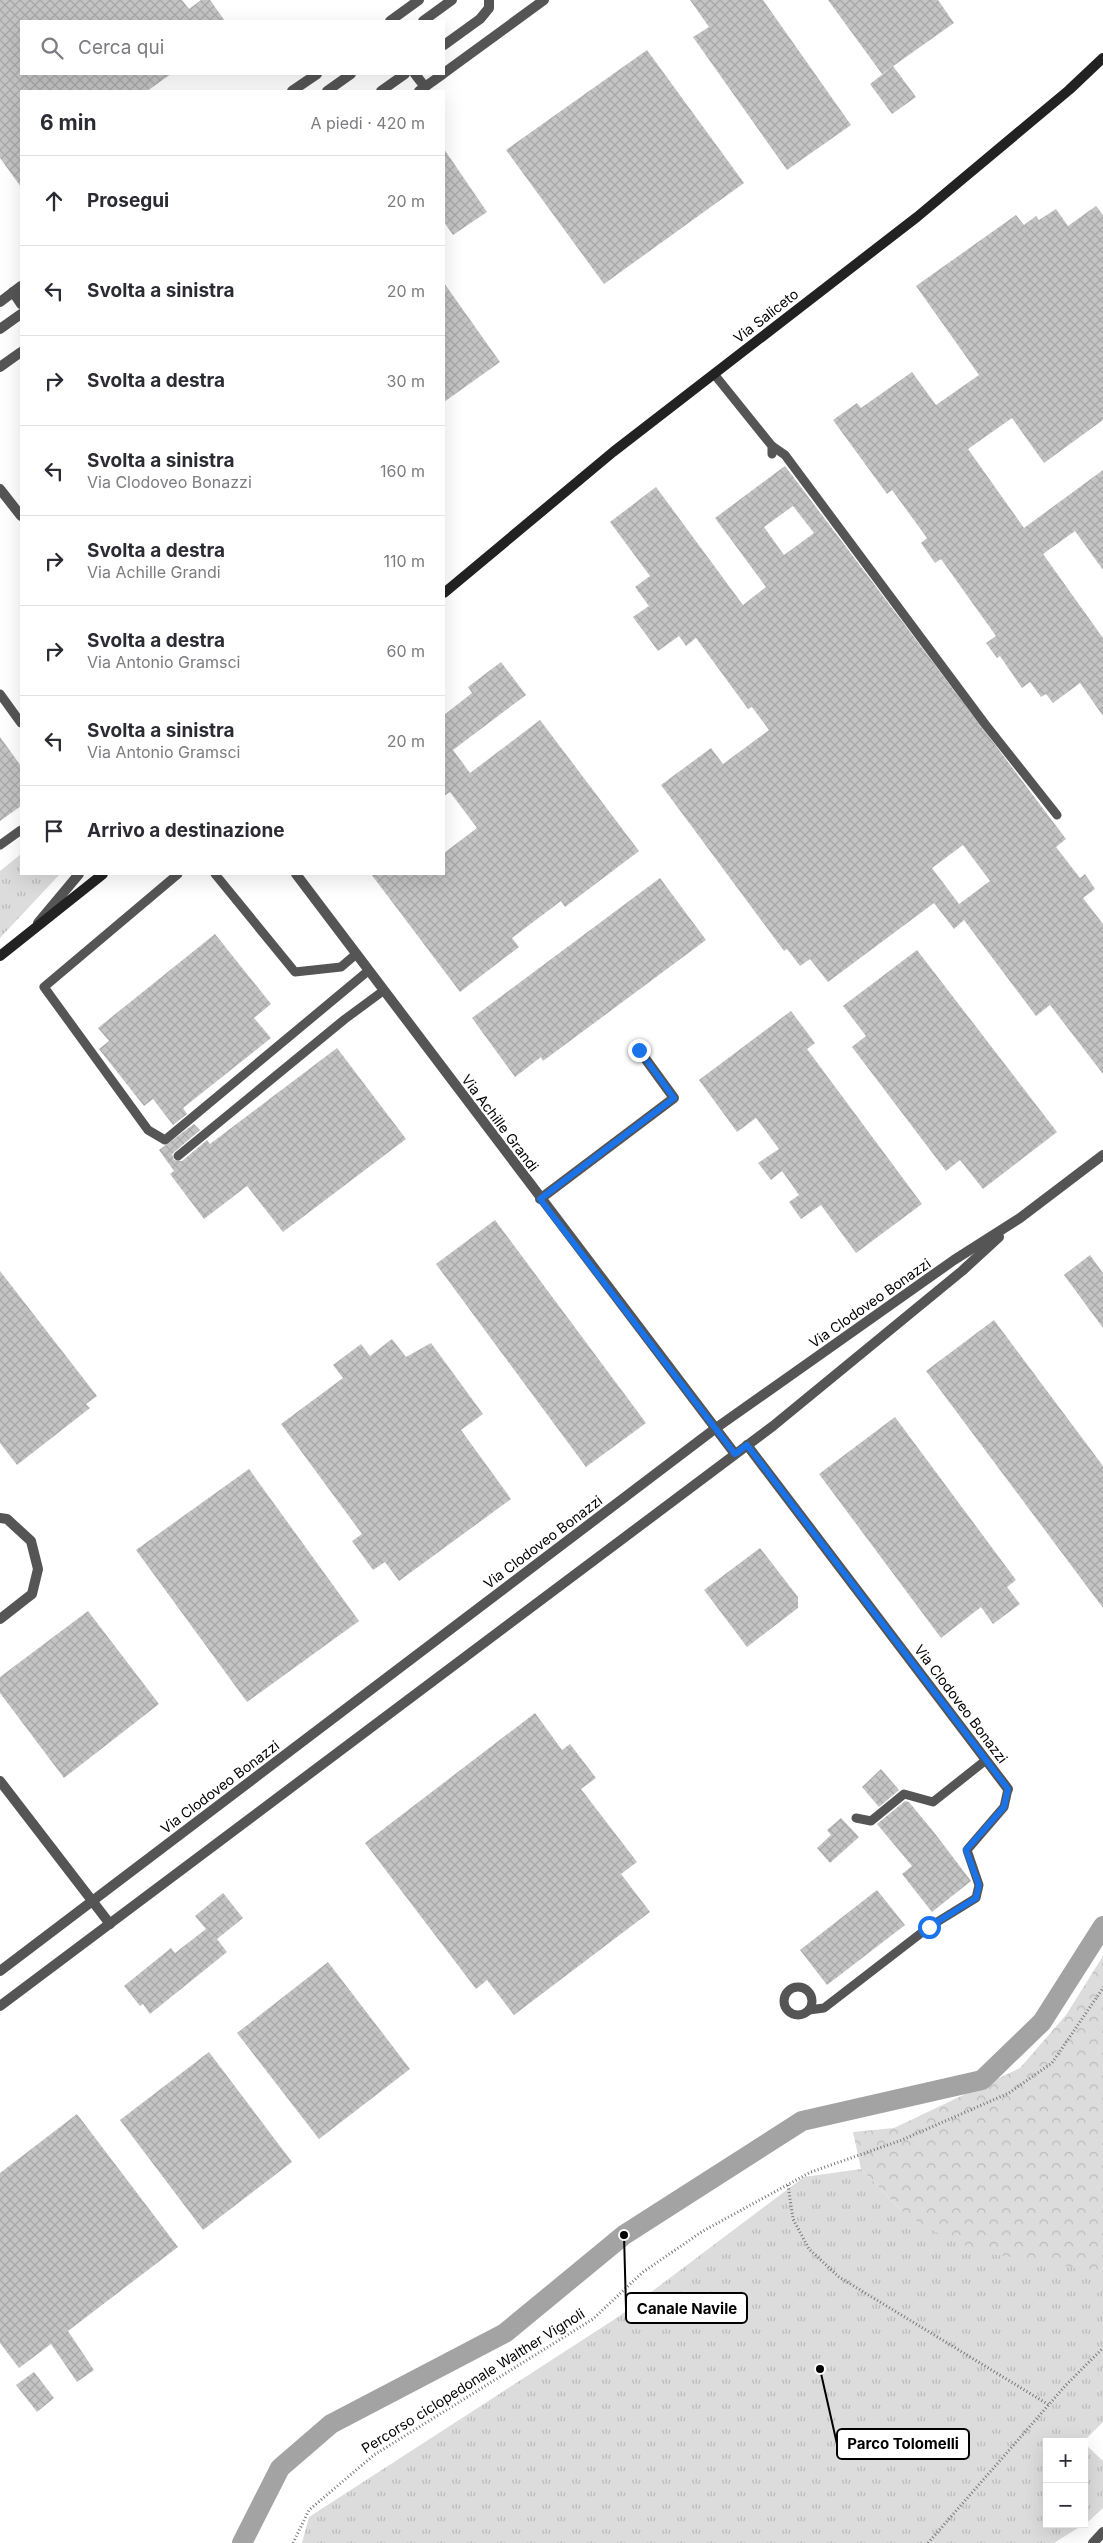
<!DOCTYPE html>
<html lang="it">
<meta charset="utf-8">
<style>
:root{--surface:#fff;--page:#f7f7f7;--text:#2b2b33;--muted:#7c7c81;--line:#e1e1e2}
body{margin:0;font-family:Inter,sans-serif;background:var(--page);color:var(--text)}
.controls{position:absolute;right:15px;bottom:15px;display:grid;overflow:hidden;border-radius:0px;box-shadow:0 5px 20px #0002}
.controls button{width:45px;height:45px;display:grid;place-items:center;padding:0;border:0;border-bottom:1px solid var(--line);background:var(--surface);color:var(--text);font:25px sans-serif}
.stop{position:absolute;width:15px;height:15px;margin:-11px;border:4px solid #1a73e8;border-radius:50%;background:#fff}
.stop.end{background:#1a73e8;border-color:#fff;box-shadow:0 1px 5px #0008}
.list{margin:0;padding:0;list-style:none}
h2{display:flex;justify-content:space-between;align-items:center;height:65px;margin:0;padding:0 20px;font-size:21px}
h2 small{font-size:16px;font-weight:400;color:var(--muted)}
.list li{display:grid;grid-template-columns:32px 1fr auto;gap:15px;align-items:center;box-sizing:border-box;height:90px;padding:0 20px;border-top:1px solid var(--line)}
.list b{display:block;font-size:19px;white-space:nowrap}
.list p{margin:0;font-size:16px;white-space:nowrap;color:var(--muted)}
.list em{font-size:16px;font-style:normal;color:var(--muted)}
.icon{flex:none;width:28px;height:28px;fill:none;stroke:currentColor;stroke-width:2;stroke-linecap:round;stroke-linejoin:round}
.map{position:relative;flex:none;width:1103px;height:2543px;overflow:hidden}
.search{position:absolute;background:var(--surface);box-shadow:0 5px 20px #0002;left:20px;top:20px;width:425px;height:55px;display:flex;align-items:center;gap:12px;box-sizing:border-box;padding:0 18px;border-radius:0px;color:var(--muted);font-size:19px}
.panel{position:absolute;background:var(--surface);box-shadow:0 5px 20px #0002;left:20px;top:90px;width:425px;height:785px;border-radius:0px}
.map>svg:first-child{display:block}
</style>
<div class="map">
<svg width="1103" height="2543" viewBox="0 0 1103 2543">
<defs>
<pattern id="grass-tufts" width="24" height="20" patternUnits="userSpaceOnUse" patternTransform="scale(1.25)"><rect width="24" height="20" fill="#dcdcdc"/><path d="M3 7l-1-3M5 7V3M7 7l1-3M15 17l-1-3M17 17v-4M19 17l1-3" fill="none" stroke="#bbb"/></pattern>
<pattern id="forest-crowns" width="20" height="18" patternUnits="userSpaceOnUse" patternTransform="scale(1.25)"><rect width="20" height="18" fill="#dcdcdc"/><path d="M2 6a3 3 0 1 1 6 0M12 15a3 3 0 1 1 6 0" fill="none" stroke="#bbb"/></pattern>
<pattern id="building-cross-hatch" width="8" height="8" patternUnits="userSpaceOnUse" patternTransform="scale(1.25)"><rect width="8" height="8" fill="#c4c4c4"/><path d="M0 0l8 8M0 8l8-8" fill="none" stroke="#a7a7a7"/></pattern>
</defs>
<rect width="100%" height="100%" fill="#fff"/>
<g fill="url(#grass-tufts)">
<polygon points="21,854 21,874 60,874 0,938 0,871"/>
<polygon points="861,2169 902,2211 1100,2272 1103,2269 1103,2422 1083,2442 1047,2442 1047,2524 1084,2524 1084,2443 1103,2461 1103,2508 1089,2521 1054,2543 302,2543 309,2517 618,2317 804,2177"/>
</g>
<polygon fill="url(#forest-crowns)" points="1103,1956 1103,2269 1100,2272 980,2252 929,2229 902,2211 861,2169 853,2132 894,2128 1020,2068 1066,2015"/>
<g fill="none" stroke-linecap="round" stroke-linejoin="round">
<polyline stroke="#a3a3a3" stroke-width="20" points="242,2543 280,2468 331,2424 505,2333 624,2235 802,2121 982,2080 1042,2022 1103,1926"/>
</g>
<g fill="url(#building-cross-hatch)" fill-rule="evenodd">
<polygon points="0,0 182,0 189,9 201,0 210,0 225,21 21,21 21,74 171,74 147,91 21,91 21,187 0,158"/>
<polygon points="690,0 763,0 851,125 787,170 693,37 709,27"/>
<polygon points="828,0 938,0 954,23 882,74"/>
<polygon points="647,50 744,183 604,284 506,150"/>
<polygon points="893,66 916,97 892,114 870,84"/>
<polygon points="444,149 487,212 453,235 444,222"/>
<polygon points="1096,206 1103,215 1103,420 1044,463 1012,418 968,449 1024,528 1103,470 1103,570 1075,531 1043,554 1103,638 1103,716 1080,683 1053,703 1046,694 1041,697 1030,682 1022,688 1000,656 997,658 986,643 996,636 941,559 935,563 921,543 927,538 892,490 887,494 833,420 857,403 861,408 912,372 936,405 979,375 916,286 1016,215 1024,225 1036,216 1039,220 1056,209 1068,226"/>
<polygon points="444,283 500,362 444,402"/>
<path d="M785,466L1066,839L1056,847L1080,878L1085,874L1095,889L1083,898L1103,924V1074L1050,1005L1036,1016L964,920L954,929L934,903L828,982L810,959L800,966L787,949L784,951L661,785L711,748L723,764L769,730L752,707L748,709L696,638L686,646L679,636L658,651L633,617L649,606L635,587L650,576L610,522L656,487L743,605L766,587L715,518ZM793,506L814,533L784,555L764,527ZM963,845L990,881L959,904L932,868Z"/>
<polygon points="501,662 526,695 453,750 470,773 540,720 639,851 565,907 561,901 512,938 519,947 460,992 371,874 444,874 444,853 477,828 450,792 444,796 444,715 472,693 468,687"/>
<polygon points="0,737 21,766 21,806 0,821"/>
<polygon points="660,878 706,940 543,1061 541,1057 515,1077 472,1018"/>
<polygon points="215,934 271,1004 254,1018 271,1038 183,1108 187,1114 173,1125 153,1099 144,1106 99,1049 109,1041 98,1028"/>
<polygon points="917,950 1057,1132 983,1189 960,1160 946,1171 852,1047 866,1036 843,1006"/>
<polygon points="791,1011 815,1043 807,1049 922,1204 856,1253 821,1205 801,1219 789,1202 799,1195 782,1171 771,1180 758,1163 779,1149 756,1118 737,1132 699,1080"/>
<polygon points="337,1048 406,1139 283,1232 247,1186 204,1219 170,1174 174,1171 159,1150 194,1124 200,1130 172,1154 174,1160 182,1161 207,1140 210,1144"/>
<polygon points="495,1220 646,1423 586,1467 436,1264"/>
<polygon points="1090,1255 1103,1273 1103,1328 1064,1275"/>
<polygon points="0,1271 97,1396 86,1404 90,1408 17,1465 0,1443"/>
<polygon points="994,1320 1103,1466 1103,1608 926,1371"/>
<polygon points="392,1339 406,1357 431,1343 483,1414 461,1430 511,1499 399,1581 385,1562 373,1570 352,1541 362,1534 281,1424 343,1378 333,1365 361,1344 370,1356"/>
<polygon points="895,1417 1016,1580 1007,1587 1020,1604 993,1624 981,1607 941,1638 819,1474"/>
<polygon points="249,1469 359,1621 247,1702 136,1550"/>
<polygon points="760,1548 798,1597 798,1608 747,1647 704,1590"/>
<polygon points="88,1611 159,1704 64,1778 0,1693 0,1677"/>
<polygon points="535,1713 562,1750 570,1744 596,1778 581,1789 637,1862 621,1874 650,1912 514,2015 487,1980 476,1989 365,1843"/>
<polygon points="881,1769 899,1790 879,1807 862,1787"/>
<polygon points="905,1801 909,1802 933,1831 971,1881 932,1912 902,1874 912,1866 877,1824"/>
<polygon points="841,1818 859,1837 830,1863 817,1848 831,1835 827,1830"/>
<polygon points="877,1890 905,1925 827,1985 800,1950"/>
<polygon points="223,1893 243,1918 217,1939 227,1952 150,2014 143,2004 140,2006 124,1986 171,1948 175,1953 206,1929 195,1916"/>
<polygon points="328,1962 410,2069 319,2139 237,2033"/>
<polygon points="209,2052 292,2162 203,2230 120,2120"/>
<polygon points="77,2114 178,2247 68,2331 94,2370 77,2382 51,2344 19,2368 0,2343 0,2173"/>
<polygon points="34,2372 54,2398 37,2412 16,2385"/>
</g>
<g fill="none" stroke-linecap="round" stroke-linejoin="round">
<g stroke="#777" stroke-width="3" stroke-dasharray="1 2.5" stroke-linecap="butt">
<polyline points="788,2185 793,2219 809,2249 839,2277 1049,2405"/>
<polyline points="293,2543 309,2510 374,2455 593,2319 643,2272 703,2231 811,2172 902,2140 1009,2093 1052,2063 1103,1988"/>
<polyline points="928,2543 1066,2385 1103,2348"/>
</g>
<g stroke="#555" stroke-width="9">
<polyline points="714,374 772,446 772,454"/>
<polyline points="772,446 785,455 985,724 1057,815"/>
<polyline points="0,694 21,723"/>
<polyline points="0,845 21,830"/>
<polyline points="178,874 44,987 148,1130 165,1140 368,971"/>
<polyline points="215,874 295,972 341,967 355,955"/>
<polyline points="178,1156 345,1019 383,991"/>
<polyline points="856,1818 871,1821 904,1794 933,1802 986,1760"/>
<circle cx="798" cy="2001" r="14"/>
<polyline points="809,2010 824,2008 929,1927 976,1898 979,1885 967,1850 1004,1807 1008,1789"/>
</g>
<g stroke="#555" stroke-width="10">
<polyline points="390,21 419,0"/>
<polyline points="423,21 452,0"/>
<polyline points="444,45 480,19 489,8 489,0"/>
<polyline points="444,73 544,0"/>
<polyline points="415,74 425,87"/>
<polyline points="292,91 317,74"/>
<polyline points="327,91 351,74"/>
<polyline points="381,91 405,74"/>
<polyline points="419,91 443,74"/>
<polyline points="13,292 21,304"/>
<polyline points="0,302 21,286"/>
<polyline points="0,329 21,314"/>
<polyline points="0,367 21,352"/>
<polyline points="0,489 21,516"/>
<polyline points="296,874 735,1454"/>
<polyline points="38,923 79,874"/>
<polyline points="540,1199 674,1098 639,1050"/>
<polyline points="747,1445 1008,1789"/>
<polyline points="0,1518 7,1519 31,1541 38,1569 32,1594 0,1619"/>
<polyline points="0,1781 110,1924"/>
<polyline points="0,1971 716,1428 954,1260 1020,1218 1103,1155"/>
<polyline points="0,2006 773,1426 962,1271 999,1237"/>
<polyline points="1093,2543 1103,2532"/>
</g>
<g stroke="#222" stroke-width="10">
<polyline points="444,593 613,452 917,217 1069,90 1103,58"/>
<polyline points="0,956 103,874"/>
</g>
</g>
<g fill="none" stroke-linecap="round" stroke-linejoin="round">
<polyline stroke="#1a73e8" stroke-width="6" points="639,1050 674,1098 540,1199 735,1454 747,1445 1008,1789 1004,1807 966,1850 979,1885 976,1898 929,1927"/>
</g>
<g text-anchor="middle" stroke-width="4.5" stroke-linejoin="round" paint-order="stroke">
<g font-size="14" fill="#000" stroke="#fff">
<text transform="translate(766 316) rotate(-38)" y="5">Via Saliceto</text>
<text transform="translate(500 1123) rotate(53)" y="5">Via Achille Grandi</text>
<text transform="translate(870 1303) rotate(-35)" y="5">Via Clodoveo Bonazzi</text>
<text transform="translate(543 1542) rotate(-37)" y="5">Via Clodoveo Bonazzi</text>
<text transform="translate(961 1704) rotate(53)" y="5">Via Clodoveo Bonazzi</text>
<text transform="translate(220 1787) rotate(-37)" y="5">Via Clodoveo Bonazzi</text>
<text transform="translate(473 2381) rotate(-32)" y="5">Percorso ciclopedonale Walther Vignoli</text>
</g>
</g>
<path fill="none" stroke="#000" stroke-width="2" d="M624 2235L626 2308M820 2369L837 2444"/>
<g fill="#000" stroke="#fff" stroke-width="2">
<circle cx="624" cy="2235" r="5"/>
<circle cx="820" cy="2369" r="5"/>
</g>
<g fill="#fff" stroke="#000" stroke-width="2">
<rect x="626" y="2293" width="121" height="30" rx="5"/>
<rect x="837" y="2429" width="132" height="30" rx="5"/>
</g>
<g font-size="15" text-anchor="middle" font-weight="bold" fill="#000">
<text x="687" y="2314">Canale Navile</text>
<text x="903" y="2449">Parco Tolomelli</text>
</g>
</svg>
<div class="controls">
<button>+</button>
<button>−</button>
</div>
<div class="stop" style="left:929px;top:1927px"></div>
<div class="stop end" style="left:639px;top:1050px"></div>
<div class="search"><svg class="icon" aria-label="search" viewBox="0 0 24 24"><circle cx="10" cy="10" r="6"/><path d="M15 15l6 6"/></svg>Cerca qui</div>
<section class="panel">
<h2>6 min<small>A piedi · 420 m</small></h2>
<ul class="list">
<li><svg class="icon" aria-label="ahead" viewBox="0 0 24 24"><path d="M12 20V5M6 11l6-6 6 6"/></svg><div><b>Prosegui</b></div><em>20 m</em></li>
<li><svg class="icon" aria-label="left" viewBox="0 0 24 24"><path d="M17 20v-9H6M10 6l-5 5 5 5"/></svg><div><b>Svolta a sinistra</b></div><em>20 m</em></li>
<li><svg class="icon" aria-label="right" viewBox="0 0 24 24"><path d="M7 20v-9h11M14 6l5 5-5 5"/></svg><div><b>Svolta a destra</b></div><em>30 m</em></li>
<li><svg class="icon" aria-label="left" viewBox="0 0 24 24"><path d="M17 20v-9H6M10 6l-5 5 5 5"/></svg><div><b>Svolta a sinistra</b><p>Via Clodoveo Bonazzi</p></div><em>160 m</em></li>
<li><svg class="icon" aria-label="right" viewBox="0 0 24 24"><path d="M7 20v-9h11M14 6l5 5-5 5"/></svg><div><b>Svolta a destra</b><p>Via Achille Grandi</p></div><em>110 m</em></li>
<li><svg class="icon" aria-label="right" viewBox="0 0 24 24"><path d="M7 20v-9h11M14 6l5 5-5 5"/></svg><div><b>Svolta a destra</b><p>Via Antonio Gramsci</p></div><em>60 m</em></li>
<li><svg class="icon" aria-label="left" viewBox="0 0 24 24"><path d="M17 20v-9H6M10 6l-5 5 5 5"/></svg><div><b>Svolta a sinistra</b><p>Via Antonio Gramsci</p></div><em>20 m</em></li>
<li><svg class="icon" aria-label="arrive" viewBox="0 0 24 24"><path d="M6 21V4h12l-3 4 3 4H6"/></svg><div><b>Arrivo a destinazione</b></div></li>
</ul>
</section>
</div>
